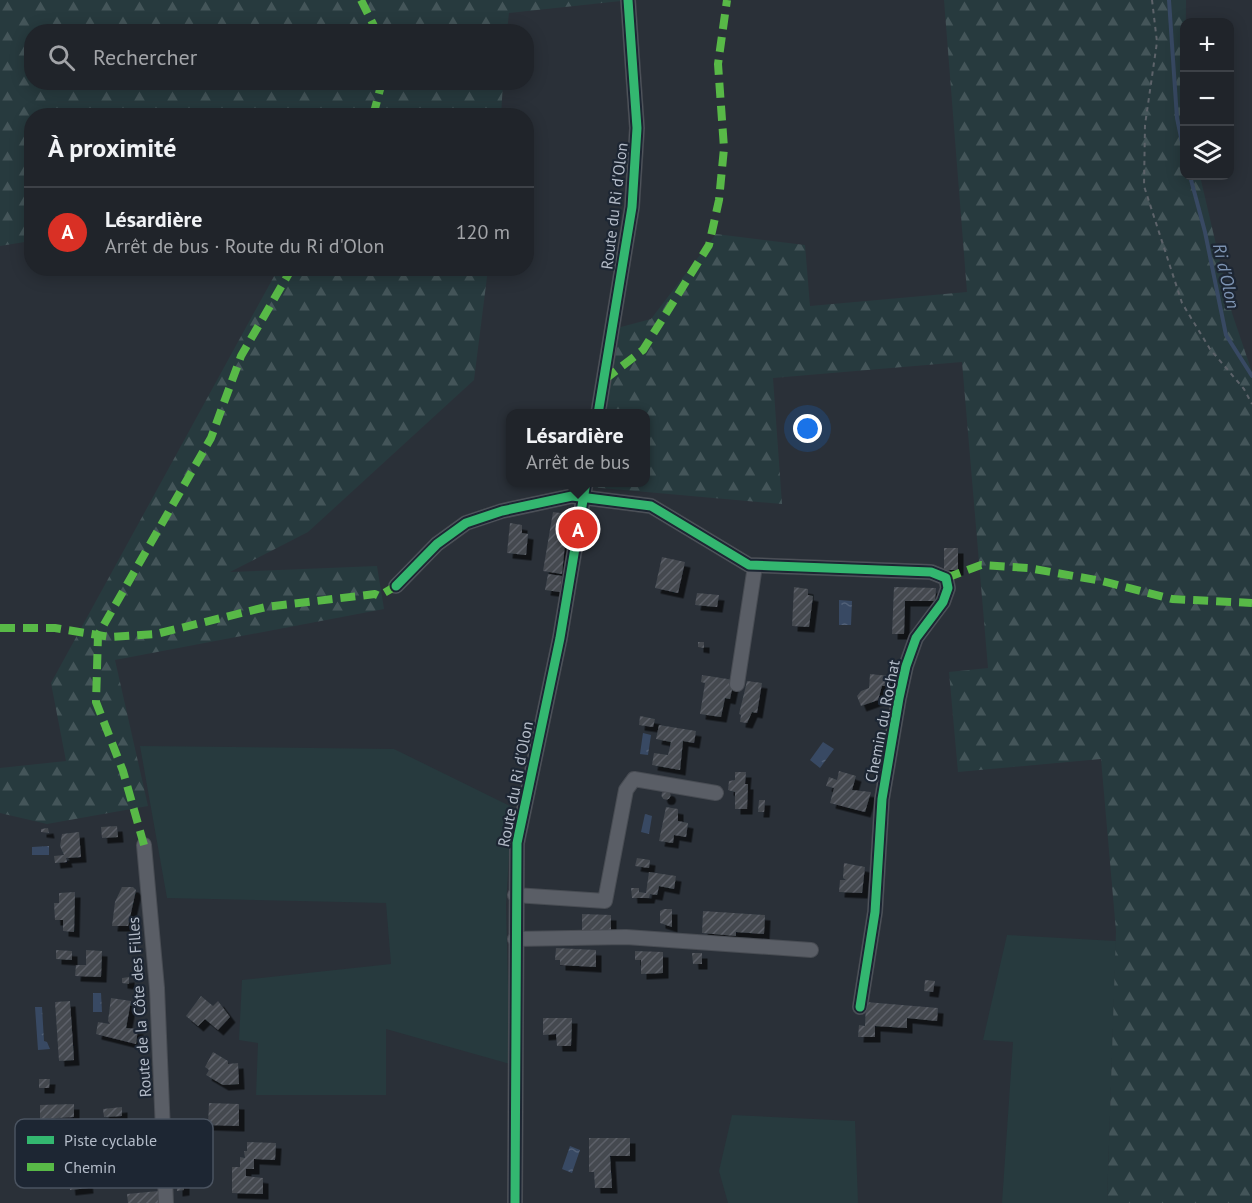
<!DOCTYPE html>
<html lang="fr">
<meta charset="utf-8">
<style>
:root{--surface:#20242a;--page:#282c32;--text:#f1f3f6;--muted:#a2a4a8;--line:#3d4147;--accent:#d93025}
body{margin:0;font-family:"PT Sans",sans-serif;background:var(--page);color:var(--text)}
.controls{position:absolute;right:18px;top:18px;display:grid;overflow:hidden;border-radius:12px;box-shadow:0 3px 15px #0003}
.controls button{width:54px;height:54px;display:grid;place-items:center;padding:0;border:0;border-bottom:2px solid var(--line);background:var(--surface);color:var(--text);font:30px sans-serif}
.you{position:absolute;left:808px;top:429px;width:21px;height:21px;margin:-15px;border:4px solid #fff;border-radius:50%;background:#1a73e8;box-shadow:0 0 0 9px #1a73e833}
.badge{display:grid;place-items:center;width:39px;height:39px;border-radius:50%;background:var(--accent);color:#fff;font-size:20px;font-weight:700}
.pin{position:absolute;translate:-50% -50%;border:3px solid #fff;box-shadow:0 2px 6px #0006}
.popup{position:absolute;left:506px;top:409px;width:144px;height:78px;box-sizing:border-box;display:grid;place-content:center;border-radius:12px;background:var(--surface);filter:drop-shadow(0 2px 4px #0005);font-size:20px;white-space:nowrap;color:var(--muted)}
.popup b{font-size:22px;color:var(--text)}
.popup::after{content:'';position:absolute;left:50%;top:100%;margin-left:-12px;border:12px solid transparent;border-top-color:var(--surface)}
.list{margin:0;padding:0;list-style:none}
h2{display:flex;justify-content:space-between;align-items:center;height:78px;margin:0;padding:0 24px;font-size:26px}
h2 small{font-size:20px;font-weight:400;color:var(--muted)}
.list li{display:grid;grid-template-columns:39px 1fr auto;gap:18px;align-items:center;box-sizing:border-box;height:90px;padding:0 24px;border-top:2px solid var(--line)}
.list b{display:block;font-size:22px;white-space:nowrap}
.list p{margin:0;font-size:20px;white-space:nowrap;color:var(--muted)}
.list em{font-size:20px;font-style:normal;color:var(--muted)}
.icon{flex:none;width:33px;height:33px;fill:none;stroke:currentColor;stroke-width:2;stroke-linecap:round;stroke-linejoin:round}
.map{position:relative;flex:none;width:1252px;height:1203px;overflow:hidden}
.search{position:absolute;background:var(--surface);box-shadow:0 3px 15px #0003;left:24px;top:24px;width:510px;height:66px;display:flex;align-items:center;gap:15px;box-sizing:border-box;padding:0 21px;border-radius:24px;color:var(--muted);font-size:22px}
.panel{position:absolute;background:var(--surface);box-shadow:0 3px 15px #0003;left:24px;top:108px;width:510px;height:168px;border-radius:24px}
.map>svg:first-child{display:block}
</style>
<div class="map">
<svg width="1252" height="1203" viewBox="0 0 1252 1203">
<defs>
<pattern id="forest-firs" width="22" height="20" patternUnits="userSpaceOnUse" patternTransform="scale(1.5)"><rect width="22" height="20" fill="#273a3e"/><path d="M5 1l3.5 6h-7zM16 11l3.5 6h-7z" fill="#445559"/></pattern>
<pattern id="water-ripples" width="26" height="14" patternUnits="userSpaceOnUse" patternTransform="scale(1.5)"><rect width="26" height="14" fill="#384963"/><path d="M2 4q2-2 4 0t4 0M15 11q2-2 4 0t4 0" fill="none" stroke="#526178"/></pattern>
<pattern id="building-hatch" width="6" height="6" patternUnits="userSpaceOnUse" patternTransform="scale(1.5)"><rect width="6" height="6" fill="#444950"/><path d="M-1 1l2-2M0 6l6-6M5 7l2-2" fill="none" stroke="#5d6168"/></pattern>
<filter id="shadow"><feDropShadow dx="5.5" dy="5.5" stdDeviation="0" flood-color="#0009"/></filter>
</defs>
<rect width="100%" height="100%" fill="#2a3038"/>
<g fill="#273a3e">
<polygon points="140,746 394,749 512,807 506,905 510,1064 386,1029 386,1095 256,1095 258,1043 239,1040 242,980 391,964 386,903 167,898"/>
<polygon points="1007,935 1116,941 1107,1203 1002,1203 1013,1042 983,1040"/>
<polygon points="732,1115 855,1121 858,1203 728,1203 719,1171"/>
</g>
<g fill="url(#forest-firs)">
<polygon points="0,0 621,0 621,1 509,13 507,31 32,32 32,82 503,83 501,115 32,116 31,241 0,246"/>
<polygon points="944,0 1186,0 1184,176 1200,176 1232,313 1252,372 1252,1203 1107,1203 1116,931 1101,759 958,772 949,672 988,668 962,362 773,378 782,504 590,487 591,483 646,482 646,414 602,413 617,328 651,319 716,234 805,245 810,306 967,292"/>
<polygon points="278,269 488,269 474,380 308,532 230,572 377,566 384,609 115,660 148,806 47,824 0,813 0,768 66,761 51,683"/>
</g>
<g fill="url(#water-ripples)">
<polygon points="839,600 852,601 851,625 839,625"/>
<polygon points="643,733 651,735 648,755 640,754"/>
<polygon points="823,742 834,749 820,768 810,760"/>
<polygon points="645,814 652,816 649,834 641,832"/>
<polygon points="49,846 49,855 32,855 32,847"/>
<polygon points="93,993 101,993 102,1012 93,1012"/>
<polygon points="35,1007 42,1007 44,1041 47,1042 50,1049 38,1050"/>
<polygon points="570,1146 580,1150 572,1173 562,1169"/>
</g>
<g fill="none" stroke-linecap="round" stroke-linejoin="round">
<g stroke="#384963" stroke-width="4">
<polyline points="1169,0 1177,118 1184,152"/>
<polyline points="1190,176 1205,232 1226,335 1252,376"/>
</g>
</g>
<g fill="url(#building-hatch)" filter="url(#shadow)">
<polygon points="553,512 568,514 562,574 543,571"/>
<polygon points="510,523 522,525 522,533 528,534 526,555 507,553"/>
<rect x="944" y="548" width="14" height="22"/>
<polygon points="662,557 685,562 678,593 655,588"/>
<polygon points="548,574 562,576 560,592 545,590"/>
<polygon points="794,587 808,589 808,595 813,596 809,627 792,626"/>
<polygon points="894,587 936,588 935,601 905,601 904,634 892,634"/>
<polygon points="697,593 719,595 717,607 695,605"/>
<polygon points="698,642 704,642 704,648 698,647"/>
<polygon points="870,674 889,676 888,686 882,686 878,700 861,706 857,696 861,691 869,688"/>
<polygon points="702,675 734,680 730,699 725,698 721,717 700,714 705,683 701,682"/>
<polygon points="747,681 762,683 757,713 752,712 747,723 740,722 741,715 739,714"/>
<polygon points="640,716 655,719 653,727 639,725"/>
<polygon points="659,725 696,731 694,743 683,741 680,770 652,765 654,753 668,755 671,742 656,739"/>
<polygon points="839,771 856,776 852,790 871,792 865,812 830,803 834,788 826,786 829,777 837,780"/>
<polygon points="735,772 746,772 745,784 748,784 747,809 735,809 735,792 728,790 729,781 735,780"/>
<circle cx="666" cy="795" r="4.5"/>
<polygon points="759,800 765,800 764,812 758,812"/>
<polygon points="666,807 678,809 678,821 688,823 686,837 674,835 673,843 659,841"/>
<polygon points="117,826 118,837 102,838 101,827"/>
<polygon points="48,828 49,833 41,832 41,829"/>
<polygon points="79,832 81,857 66,858 67,862 55,863 54,856 64,855 60,846 62,834"/>
<polygon points="637,858 650,860 649,868 635,866"/>
<polygon points="844,863 865,867 862,893 839,892 840,880 846,880 843,878"/>
<polygon points="649,872 676,876 674,889 659,886 657,895 650,894 649,898 632,898 631,888 639,888 639,892 646,893"/>
<polygon points="122,887 133,887 136,890 128,926 112,926 115,902"/>
<polygon points="75,892 74,932 63,931 63,920 55,920 54,903 59,903 59,893"/>
<polygon points="664,909 672,909 672,927 660,923 660,911"/>
<polygon points="703,911 765,915 764,934 736,932 736,936 702,933"/>
<polygon points="582,914 611,915 611,934 582,933"/>
<polygon points="556,948 596,950 596,967 560,965 560,960 555,960"/>
<polygon points="56,950 72,951 72,960 56,959"/>
<polygon points="86,950 102,951 101,977 75,976 76,965 86,965"/>
<polygon points="635,951 663,952 663,973 641,974 641,960 635,960"/>
<polygon points="692,953 702,953 702,964 693,964"/>
<polygon points="129,977 129,984 122,983 122,978"/>
<polygon points="925,980 935,981 933,992 924,991"/>
<polygon points="201,996 213,1006 218,1001 230,1017 218,1030 205,1019 198,1026 186,1016"/>
<polygon points="111,998 131,1001 126,1028 138,1029 136,1044 96,1034 98,1022 110,1024 108,1021"/>
<polygon points="70,1001 74,1060 59,1061 55,1002"/>
<polygon points="866,1002 938,1008 937,1021 907,1018 907,1028 875,1026 875,1037 858,1037 859,1025 865,1026"/>
<polygon points="543,1018 572,1018 571,1046 557,1046 556,1034 543,1035"/>
<polygon points="213,1052 228,1061 228,1064 238,1063 239,1084 223,1085 206,1075 209,1070 205,1067"/>
<polygon points="39,1079 50,1079 49,1088 39,1088"/>
<polygon points="209,1103 239,1104 239,1126 208,1125"/>
<polygon points="74,1104 74,1117 40,1119 40,1105"/>
<polygon points="122,1107 122,1116 104,1117 103,1109"/>
<polygon points="589,1138 630,1138 630,1156 610,1156 612,1188 595,1188 594,1172 589,1172"/>
<polygon points="247,1142 276,1143 275,1160 254,1159 254,1169 246,1169 246,1176 263,1178 263,1194 232,1193 232,1167 240,1167 240,1157 245,1158 244,1151 247,1151"/>
<polygon points="188,1144 203,1149 198,1161 191,1159 190,1163 182,1160"/>
<polygon points="86,1169 88,1188 70,1190 68,1170"/>
<polygon points="177,1179 184,1179 184,1190 177,1191"/>
<polygon points="158,1191 158,1203 128,1203 127,1194"/>
</g>
<g fill="none" stroke-linecap="round" stroke-linejoin="round">
<g stroke="#484c53" stroke-width="16">
<g id="minor">
<polyline points="598,414 632,207 637,128 628,0"/>
<polyline points="396,586 437,544 466,523 502,511 572,496 651,506 749,565 931,572 946,578 948,588 943,602 916,638 906,666 899,698 882,799 875,912 860,1007"/>
<polyline points="737,684 755,566"/>
<polyline points="144,845 157,988 166,1203"/>
<polyline points="515,895 605,901 626,790 634,779 716,793"/>
<polyline points="515,939 626,937 811,950"/>
<polyline points="515,1203 517,843 560,638 586,482"/>
</g>
</g>
<polyline stroke="#5d636a" stroke-width="2" stroke-dasharray="4.5 4.5" stroke-linecap="butt" points="1152,0 1157,42 1145,125 1144,186 1182,303 1210,349 1244,389 1252,404"/>
<use href="#minor" stroke="#5a5e66" stroke-width="14"/>
<g stroke="#58b947" stroke-width="8" stroke-dasharray="15 8" stroke-linecap="butt">
<polyline points="361,0 377,32"/>
<polyline points="373,116 382,82"/>
<polyline points="604,380 643,350 709,245 719,200 724,148 718,64 727,0"/>
<polyline points="946,578 981,565 1028,568 1102,581 1172,599 1252,603"/>
<polyline points="0,628 55,628 110,637 156,634 266,607 375,594 379,596 396,586"/>
<polyline points="144,845 123,771 96,702 98,635 211,438 241,356 292,268"/>
</g>
<g stroke="#1d2633" stroke-width="13">
<g id="cycleway">
<polyline points="598,414 632,207 637,128 628,0"/>
<polyline points="396,586 437,544 466,523 502,511 572,496 651,506 749,565 931,572 946,578 948,588 943,602 916,638 906,666 899,698 882,799 875,912 860,1007"/>
<polyline points="515,1203 517,843 560,638 586,482"/>
</g>
</g>
<use href="#cycleway" stroke="#33b770" stroke-width="9"/>
</g>
<g text-anchor="middle" stroke-width="4.5" stroke-linejoin="round" paint-order="stroke">
<g font-size="16" fill="#b4bcc9" stroke="#1d2633">
<text transform="translate(614 206) rotate(-83)" y="6">Route du Ri d'Olon</text>
<text transform="translate(882 721) rotate(-79)" y="6">Chemin du Rochat</text>
<text transform="translate(515 784) rotate(-79)" y="6">Route du Ri d'Olon</text>
<text transform="translate(139 1007) rotate(-94)" y="6">Route de la Côte des Filles</text>
</g>
<g font-size="18" font-style="italic" fill="#7c92b1" stroke="#1d2633">
<text transform="translate(1226 276) rotate(77)" y="6">Ri d'Olon</text>
</g>
</g>
<rect x="15" y="1119" width="198" height="69" rx="9" fill="#1d2633" stroke="#4a5360" stroke-width="1.5"/>
<rect x="27" y="1136" width="27" height="8" fill="#33b770"/>
<rect x="27" y="1163" width="27" height="8" fill="#58b947"/>
<g font-size="16" fill="#b4bcc9">
<text x="64" y="1146">Piste cyclable</text>
<text x="64" y="1173">Chemin</text>
</g>
</svg>
<div class="controls">
<button>+</button>
<button>−</button>
<button><svg class="icon" aria-label="layers" viewBox="0 0 24 24"><path d="M12 4l9 5-9 5-9-5zM3 14l9 5 9-5"/></svg></button>
</div>
<div class="you"></div>
<div class="pin badge" style="left:578px;top:529px">A</div>
<div class="popup"><b>Lésardière</b>Arrêt de bus</div>
<div class="search"><svg class="icon" aria-label="search" viewBox="0 0 24 24"><circle cx="10" cy="10" r="6"/><path d="M15 15l6 6"/></svg>Rechercher</div>
<section class="panel">
<h2>À proximité<small></small></h2>
<ul class="list">
<li><span class="badge">A</span><div><b>Lésardière</b><p>Arrêt de bus · Route du Ri d'Olon</p></div><em>120 m</em></li>
</ul>
</section>
</div>
